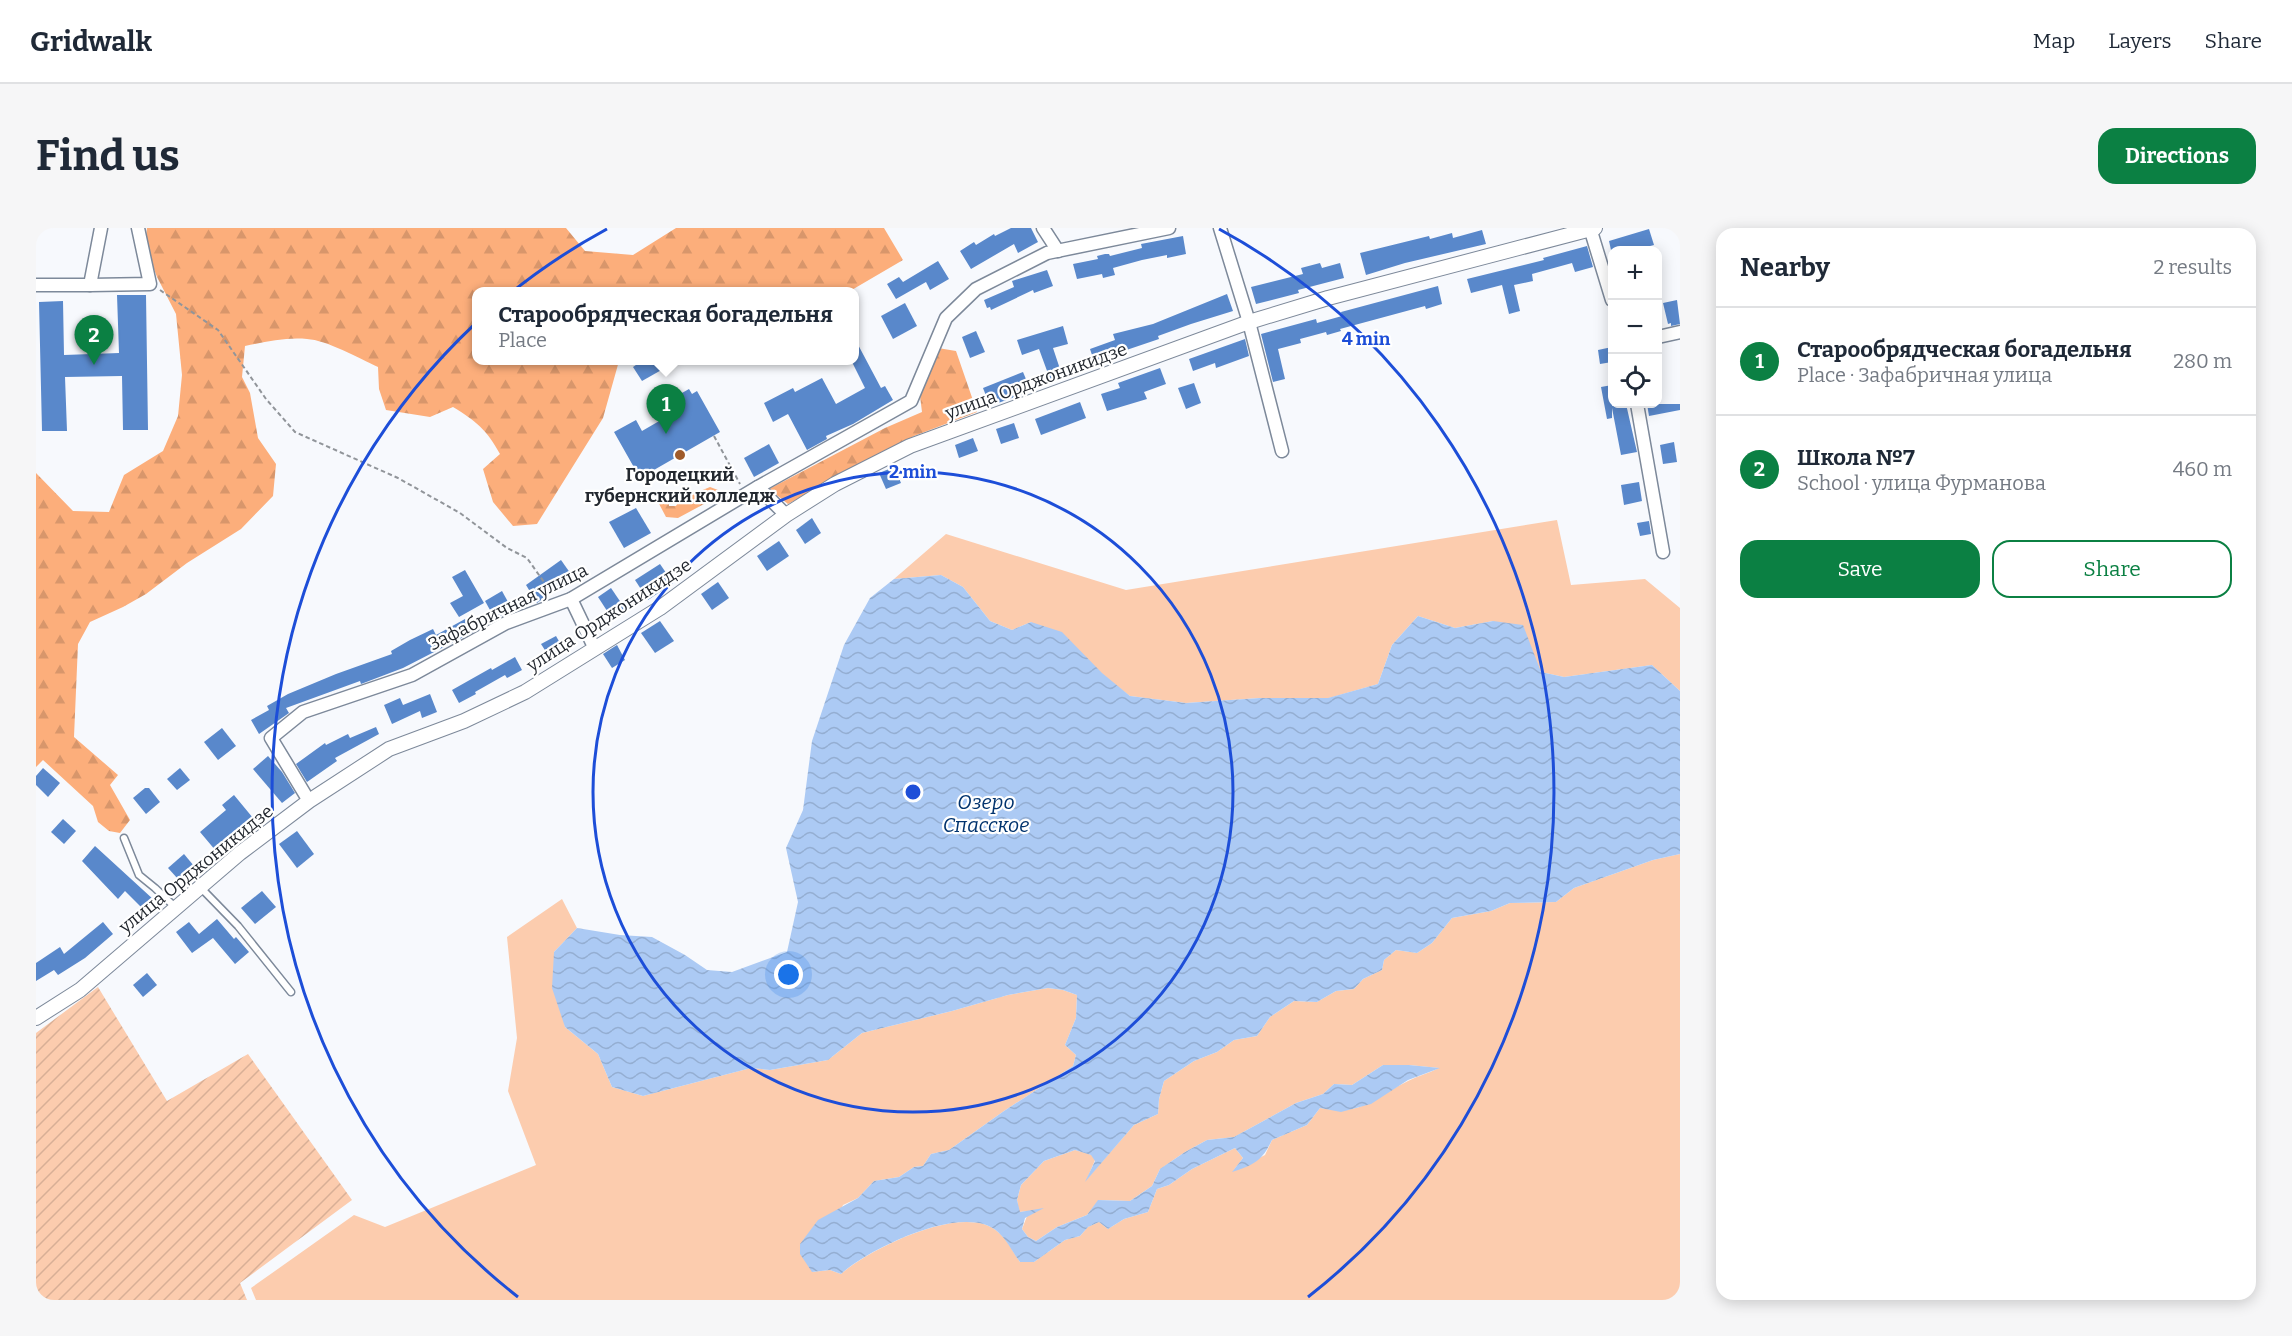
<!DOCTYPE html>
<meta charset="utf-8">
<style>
:root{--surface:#fff;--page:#f6f6f7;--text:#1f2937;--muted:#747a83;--line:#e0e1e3;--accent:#0b8043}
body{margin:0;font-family:Bitter,serif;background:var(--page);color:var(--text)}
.controls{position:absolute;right:18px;top:18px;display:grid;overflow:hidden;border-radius:12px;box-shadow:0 3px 15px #0003}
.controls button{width:54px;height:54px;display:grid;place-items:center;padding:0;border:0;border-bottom:2px solid var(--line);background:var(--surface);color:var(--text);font:30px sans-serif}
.you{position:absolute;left:753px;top:747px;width:21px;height:21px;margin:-15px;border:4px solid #fff;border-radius:50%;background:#1a73e8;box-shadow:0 0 0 9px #1a73e833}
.badge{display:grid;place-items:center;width:39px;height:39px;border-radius:50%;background:var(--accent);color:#fff;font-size:20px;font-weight:700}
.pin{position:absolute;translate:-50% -50px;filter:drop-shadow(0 2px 3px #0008)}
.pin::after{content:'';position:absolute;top:32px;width:21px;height:18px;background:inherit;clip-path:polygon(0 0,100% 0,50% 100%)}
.popup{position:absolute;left:436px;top:59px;width:387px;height:78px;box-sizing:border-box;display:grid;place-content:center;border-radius:12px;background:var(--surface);filter:drop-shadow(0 2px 4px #0005);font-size:20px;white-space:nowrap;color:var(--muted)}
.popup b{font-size:22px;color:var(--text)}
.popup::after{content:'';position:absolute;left:50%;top:100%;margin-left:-12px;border:12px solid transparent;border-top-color:var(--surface)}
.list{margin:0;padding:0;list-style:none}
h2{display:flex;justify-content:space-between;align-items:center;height:78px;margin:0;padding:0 24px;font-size:26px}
h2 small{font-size:20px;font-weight:400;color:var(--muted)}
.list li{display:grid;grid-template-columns:39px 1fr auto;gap:18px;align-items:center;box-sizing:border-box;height:108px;padding:0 24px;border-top:2px solid var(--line)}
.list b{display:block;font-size:22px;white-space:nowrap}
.list p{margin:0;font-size:20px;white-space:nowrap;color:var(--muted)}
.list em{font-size:20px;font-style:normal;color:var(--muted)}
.actions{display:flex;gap:12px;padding:18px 24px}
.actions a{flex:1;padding:14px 0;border:2px solid var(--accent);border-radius:18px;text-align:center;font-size:21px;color:var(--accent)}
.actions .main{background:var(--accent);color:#fff}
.icon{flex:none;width:33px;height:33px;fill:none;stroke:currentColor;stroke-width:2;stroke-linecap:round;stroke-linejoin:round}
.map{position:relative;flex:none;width:1644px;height:1072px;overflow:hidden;border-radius:18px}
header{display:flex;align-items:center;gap:36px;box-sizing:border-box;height:84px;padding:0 30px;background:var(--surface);border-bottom:2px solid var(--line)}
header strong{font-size:28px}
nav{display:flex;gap:33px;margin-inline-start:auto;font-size:21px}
.intro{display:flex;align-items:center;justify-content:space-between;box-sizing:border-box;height:144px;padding:0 36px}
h1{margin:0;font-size:42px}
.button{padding:15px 27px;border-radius:18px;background:var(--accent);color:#fff;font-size:21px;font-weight:700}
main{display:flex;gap:36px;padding:0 36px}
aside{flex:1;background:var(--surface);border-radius:18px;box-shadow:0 3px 15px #0003}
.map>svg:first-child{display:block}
</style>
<header>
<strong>Gridwalk</strong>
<nav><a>Map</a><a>Layers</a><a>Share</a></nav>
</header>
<div class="intro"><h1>Find us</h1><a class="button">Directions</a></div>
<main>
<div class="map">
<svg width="1644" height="1072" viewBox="0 0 1644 1072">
<defs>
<pattern id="forest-firs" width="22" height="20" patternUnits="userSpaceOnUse" patternTransform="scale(1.5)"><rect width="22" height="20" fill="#fcae7b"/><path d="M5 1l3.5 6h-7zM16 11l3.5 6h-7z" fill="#d8966b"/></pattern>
<pattern id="garden-furrows" width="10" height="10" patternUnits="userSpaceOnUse" patternTransform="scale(1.5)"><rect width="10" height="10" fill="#fcccae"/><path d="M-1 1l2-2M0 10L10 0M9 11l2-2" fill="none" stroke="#d8af96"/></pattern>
<pattern id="water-waves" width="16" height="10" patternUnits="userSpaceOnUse" patternTransform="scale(1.5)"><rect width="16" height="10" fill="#accaf4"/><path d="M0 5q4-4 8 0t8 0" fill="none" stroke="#94aed2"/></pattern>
</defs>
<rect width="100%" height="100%" fill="#f7f9fd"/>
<g fill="#fcccae">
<polygon points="1521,292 1535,357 1609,351 1644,380 1644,463 1616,437 1528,449 1505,444 1457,393 1419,400 1382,388 1356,417 1342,456 1293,470 1224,470 1150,475 1094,468 995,394 976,402 954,393 927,359 905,347 858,351 910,306 1090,362"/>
<path d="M1644,626V1072H220L215,1060L318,987L349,999L500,937L472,863L481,810L471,709L526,671L541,700L518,724L529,799L562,826L576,859L607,868L715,840L734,842L792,832L826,805L916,783L972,767L1012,760L1027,762L1041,767L1040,790L1029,817L1040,827L1037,838L968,883L913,922L895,926L887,938L878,939L863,949L838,953L822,970L807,977L776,1044L794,1042L805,1046C833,1021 929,973 962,1004C971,1011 977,1024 984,1034H998L1029,1012L1044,1008L1052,999L1063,994L1072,1001L1088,991L1112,984L1121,961L1133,957L1156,941L1199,920L1207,930L1197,943L1229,927L1236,912L1271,897L1284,880C1328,888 1337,870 1372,853C1382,848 1393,845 1403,840L1373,837H1347L1316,857L1298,856L1287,866L1260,875L1198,909L1171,912L1149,924L1124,941L1116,958L1094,973L1063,972L1051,987L1021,999L1000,1013L992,1009L986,1001L993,983L983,984L981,972L985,957L1008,933L1039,922L1056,927L1059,932L1051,951L1098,897L1122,886L1123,871L1128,853L1158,833L1181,824L1198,812L1221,808L1234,789L1258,773L1281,774L1300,763L1318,761L1327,751L1346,742L1348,732L1360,722L1381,725L1396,715L1416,690L1455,683L1474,675L1520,674L1538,660L1617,632Z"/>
</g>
<g fill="url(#forest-firs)">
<path d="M111,0H530L549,23L597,27L640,0H848L867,32L814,63L441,64V132L583,133L567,190L501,296L477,298L457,274L447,241L464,226C451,202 440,193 417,179L394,189L350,182L343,161L342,139C323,130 290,112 271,111C250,109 229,114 209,118L206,149L214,165L222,210L240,236L237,268L205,301L151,335L110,366L87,379L54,394L42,416L38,509L82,547L74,557L94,592L84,605L73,603L62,594L57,578L7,532L0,539V245L37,283L73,284L88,247L127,223L142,188L146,147L140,86L121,49L109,18Z"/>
<polygon points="902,120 920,123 941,184 878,208 752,276 733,261 849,200 886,184 884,168"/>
<polygon points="674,259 682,262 681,269 642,290 630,289 621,272 624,266 633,266 633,278 640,278 644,271"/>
</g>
<polygon fill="url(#garden-furrows)" points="62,759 131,873 212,826 316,972 204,1055 211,1072 0,1072 0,805"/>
<path fill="url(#water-waves)" d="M905,347L927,359L954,393L976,402L995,394L1026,404L1066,445L1094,468L1150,475L1224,470H1292L1342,456L1356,417L1382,388L1419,400L1457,393L1487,397L1505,444L1528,449L1616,437L1644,463V626L1617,632L1538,660L1520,674L1474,675L1455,683L1416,690L1396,715L1381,725L1360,722L1348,732L1346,742L1327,751L1318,761L1300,763L1281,774L1258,773L1234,789L1221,808L1198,812L1181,824L1158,833L1128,853L1123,871L1122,886L1098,897L1049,954L1059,933L1055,927L1039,922L1008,933L985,957L981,972L984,984L1008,980L989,990L986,1001L992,1009L1000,1013L1021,999L1051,987L1062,972L1094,973L1116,958L1124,941L1149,924L1171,912L1198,909L1260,875L1287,866L1298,856L1316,857L1347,837H1373L1404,840L1372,852L1335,876L1305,884L1284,880L1271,897L1236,912C1226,933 1218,937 1196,944L1207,930L1199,920L1156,941L1133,957L1121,961L1112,984L1088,991L1072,1001L1063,994L1052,999L1044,1008L1029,1012L998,1034H984C977,1025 971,1012 962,1004C929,973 832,1021 805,1046L794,1042L776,1044L764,1026V1016L782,992L822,970L838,953L863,949L878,939L887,938L895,926L913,922L968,883L1037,838L1040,827L1029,817L1040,790L1041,767L1027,762L1012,760L972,767L916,783L826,805L792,832L734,842L715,840L607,868L576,859L562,826L529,799L516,760L518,724L541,700L584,707L616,709L649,727L671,742L696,744L751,724L762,674L750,620L767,582L776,513L808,417L834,370L858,351Z"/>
<g fill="#5988cb">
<polygon points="975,0 995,0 1002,14 982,25 978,16 935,41 924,23 938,14 940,17 958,6 959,8"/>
<polygon points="1613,1 1618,17 1599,22 1575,22 1573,13"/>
<polygon points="1446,2 1450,16 1369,35 1330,47 1324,25 1393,8 1394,11 1416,5 1417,10"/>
<polygon points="1147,8 1150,26 1131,30 1131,27 1106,32 1077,40 1079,47 1067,50 1066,46 1041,51 1037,36 1062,31 1061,28 1069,26 1073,26 1074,28 1106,20 1105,16"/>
<polygon points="1551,18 1557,39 1539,44 1536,35 1496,46 1497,53 1478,57 1484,83 1473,86 1466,57 1435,65 1431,51 1508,32 1507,30"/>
<polygon points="902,33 913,51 894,62 890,54 860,71 851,56 863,49 867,54"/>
<polygon points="1284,35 1286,40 1304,35 1308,50 1262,62 1263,65 1220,76 1215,59 1267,46 1265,40"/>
<polygon points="1011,42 1017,58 998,65 997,62 955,82 954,79 951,80 948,72 978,59 976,53"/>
<polygon points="1402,58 1406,76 1390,81 1389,78 1304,101 1305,103 1291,107 1290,104 1264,111 1265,115 1242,121 1249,151 1237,154 1225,106 1280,91 1281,95 1306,88 1305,84"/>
<polygon points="1191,66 1197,83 1155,96 1122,108 1123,111 1058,133 1054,121 1079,112 1077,106 1117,96"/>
<polygon points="81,67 110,67 112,202 87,202 86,148 29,149 31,203 6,203 3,74 27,73 28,127 83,125"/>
<polygon points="1641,72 1644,96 1635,98 1635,95 1632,96 1627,75"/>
<polygon points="869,75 881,98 857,111 845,88"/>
<polygon points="1027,98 1032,116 1017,120 1026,147 1014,151 1003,121 986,127 981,112"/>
<polygon points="940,103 949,124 934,130 926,109"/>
<polygon points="819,111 845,160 849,158 857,172 817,196 790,208 791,211 771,222 752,186 737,194 728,175 757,160 759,164 786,150 800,176 829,160 815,132 819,132"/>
<polygon points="1209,111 1213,128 1180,140 1179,135 1157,143 1153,131"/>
<polygon points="1576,119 1576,134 1564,136 1562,122"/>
<polygon points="607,132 643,132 606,153 597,139"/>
<polygon points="1124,140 1130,156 1108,164 1111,171 1071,183 1065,166 1084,160 1082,155"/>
<polygon points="987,144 995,163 954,178 947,160"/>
<polygon points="1158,155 1165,175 1150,181 1142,160"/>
<polygon points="1576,157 1576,178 1590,176 1601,224 1585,227 1576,180 1576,190 1571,191 1565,159"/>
<polygon points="653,161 656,166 661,163 684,204 604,250 578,204 600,192 606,203 644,181 637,170"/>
<polygon points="1044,174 1050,190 1005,207 999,191"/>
<polygon points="1611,176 1644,176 1644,182 1613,188"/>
<polygon points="978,195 983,210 965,216 960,201"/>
<polygon points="937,210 942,223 923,230 919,217"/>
<polygon points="1638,214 1641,234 1627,236 1624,217"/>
<polygon points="733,216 743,235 718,249 708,230"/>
<polygon points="858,239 865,255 850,261 843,245"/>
<polygon points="1603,254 1606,273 1588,277 1585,257"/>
<polygon points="600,280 615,305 588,320 573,294"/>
<polygon points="776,290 785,305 769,316 760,302"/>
<polygon points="1613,293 1615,306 1604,308 1601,295"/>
<polygon points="743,313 753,328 731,343 721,328"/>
<polygon points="525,332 537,349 501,375 490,357"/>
<polygon points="624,336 637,355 612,372 599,352"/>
<polygon points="429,342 448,375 423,389 414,375 427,368 416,349"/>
<polygon points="682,354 693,370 676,382 665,366"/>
<polygon points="575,360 590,382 577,392 562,369"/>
<polygon points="466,363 476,381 459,391 449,373"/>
<polygon points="429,391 437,404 367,440 325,456 324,453 250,480 253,485 223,506 215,492 233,482 231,478 252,466 300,446 356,426 355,423 374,412 397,401 400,407"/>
<polygon points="624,393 638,413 619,425 605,405"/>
<polygon points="520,408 528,422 514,430 505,416"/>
<polygon points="581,417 589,432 576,440 567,426"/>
<polygon points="479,429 486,442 471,450 469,447 439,464 440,466 423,475 416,462 455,440 456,442"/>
<polygon points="394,466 401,484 386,490 384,483 356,496 348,477 364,470 367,477"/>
<polygon points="340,499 343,506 299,530 301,533 271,554 260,536 289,515 290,517 312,506 314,510"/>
<polygon points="186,500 200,518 182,532 168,514"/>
<polygon points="232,528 246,544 259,565 246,575 217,541"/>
<polygon points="7,540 24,555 12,569 0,557 0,548"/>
<polygon points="144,540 154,552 141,562 131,551"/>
<polygon points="109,560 113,560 124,574 110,586 97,570"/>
<polygon points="198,567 217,590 180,623 164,604 190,582 186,577"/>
<polygon points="27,591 40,603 28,616 15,604"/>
<polygon points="261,603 278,626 261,640 243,616"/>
<polygon points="59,618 118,672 108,682 89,663 82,671 46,633"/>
<polygon points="148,626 158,638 142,651 132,640"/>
<polygon points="226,663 240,679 219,696 205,680"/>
<polygon points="181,691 198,711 200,709 213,724 199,736 177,710 156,725 140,704 153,694 163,706"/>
<polygon points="67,694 77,706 49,730 22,747 18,742 0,753 0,735 24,719 28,726"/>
<polygon points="111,745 121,757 107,769 97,757"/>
</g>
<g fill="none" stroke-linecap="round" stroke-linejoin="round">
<g stroke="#7d899a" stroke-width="9">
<g id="service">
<polyline points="88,610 103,647 119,660 139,679"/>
<polyline points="165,660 202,698 255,764"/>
</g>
</g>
<g stroke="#7d899a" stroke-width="15">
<g id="minor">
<polyline points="1007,0 1022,23"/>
<polyline points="1184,0 1213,94 1246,223"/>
<polyline points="1554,0 1576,72"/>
<polyline points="0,57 54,57 65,0"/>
<polyline points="54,57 114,56 102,0"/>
<polyline points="1622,109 1644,104"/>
<polyline points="1601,176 1627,324"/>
<polyline points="722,259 750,287"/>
<polyline points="535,371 558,419"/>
<polyline points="273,573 235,510 267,484 376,447 470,395 535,371 722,259 875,173 910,90 940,61 1011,25 1133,0"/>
</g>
</g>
<g stroke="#7d899a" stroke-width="16">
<polyline id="tertiary" points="0,790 44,762 204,625 273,573 353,521 428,493 489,464 624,380 750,287 799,256 874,218 1213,94 1292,70 1559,0"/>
</g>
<g stroke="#91959a" stroke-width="2" stroke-dasharray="4.5 3" stroke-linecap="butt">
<polyline points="124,62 182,102 230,171 259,204 362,250 424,285 471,320 491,330 515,364"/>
<polyline points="678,208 704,256"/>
</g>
<use href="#service" stroke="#fff" stroke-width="6"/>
<use href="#minor" stroke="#fff" stroke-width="12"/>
<use href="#tertiary" stroke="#fff" stroke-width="14"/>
</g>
<g fill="none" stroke="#1d4ed8" stroke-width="3">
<circle cx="877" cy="564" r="320"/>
<path d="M482 1069A641 641 0 0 1 571 1M1183 1A641 641 0 0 1 1272 1069"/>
</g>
<circle fill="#9f5b2b" stroke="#fff" stroke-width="2" cx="644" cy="227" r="6"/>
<g text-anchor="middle" stroke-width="4.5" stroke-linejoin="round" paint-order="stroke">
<g font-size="18" fill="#23282f" stroke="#fff">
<text transform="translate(1000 153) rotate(-20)" y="6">улица Орджоникидзе</text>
<text transform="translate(472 379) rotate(-26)" y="6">Зафабричная улица</text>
<text transform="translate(573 387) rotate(-33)" y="6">улица Орджоникидзе</text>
<text transform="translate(160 641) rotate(-39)" y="6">улица Орджоникидзе</text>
</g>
<g font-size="18" font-weight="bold" fill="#23282f" stroke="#fff">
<text x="644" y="253">Городецкий<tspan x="644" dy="21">губернский колледж</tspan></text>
</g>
<g font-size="20" font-style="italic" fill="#01336e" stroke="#fff">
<text x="950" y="581">Озеро<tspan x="950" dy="23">Спасское</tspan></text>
</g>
</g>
<circle cx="877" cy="564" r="9" fill="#1d4ed8" stroke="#fff" stroke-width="3"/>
<g font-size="18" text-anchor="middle" font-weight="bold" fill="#1d4ed8" stroke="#fff" stroke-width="4.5" stroke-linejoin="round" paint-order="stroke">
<text x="1330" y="117">4 min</text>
<text x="877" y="250">2 min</text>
</g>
</svg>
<div class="controls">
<button>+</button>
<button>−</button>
<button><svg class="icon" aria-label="locate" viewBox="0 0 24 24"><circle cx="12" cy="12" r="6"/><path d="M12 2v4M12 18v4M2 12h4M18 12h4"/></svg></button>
</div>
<div class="you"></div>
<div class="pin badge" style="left:630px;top:206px">1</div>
<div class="popup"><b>Старообрядческая богадельня</b>Place</div>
<div class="pin badge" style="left:58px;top:137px">2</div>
</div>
<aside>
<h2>Nearby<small>2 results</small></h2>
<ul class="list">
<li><span class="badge">1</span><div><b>Старообрядческая богадельня</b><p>Place · Зафабричная улица</p></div><em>280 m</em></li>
<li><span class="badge">2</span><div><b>Школа №7</b><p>School · улица Фурманова</p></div><em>460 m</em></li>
</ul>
<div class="actions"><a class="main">Save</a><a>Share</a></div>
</aside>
</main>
